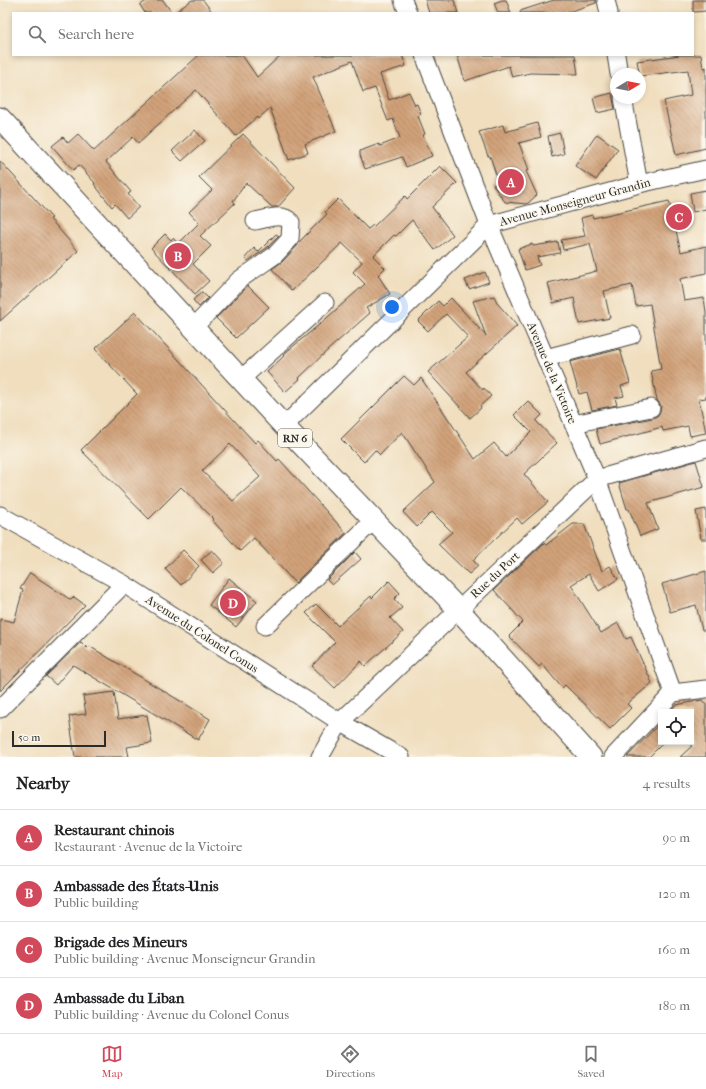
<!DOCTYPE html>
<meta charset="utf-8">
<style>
:root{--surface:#fff;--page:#f2f2f2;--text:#202124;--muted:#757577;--line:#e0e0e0;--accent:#d1495b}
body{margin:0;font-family:"IM FELL French Canon",serif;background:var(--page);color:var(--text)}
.controls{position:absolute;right:12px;bottom:12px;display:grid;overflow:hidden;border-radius:0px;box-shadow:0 2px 6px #0003}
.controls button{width:36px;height:36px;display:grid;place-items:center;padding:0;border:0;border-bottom:1px solid var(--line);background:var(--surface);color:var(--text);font:20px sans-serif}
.compass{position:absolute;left:610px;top:68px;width:36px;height:36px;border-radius:50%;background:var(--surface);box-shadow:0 2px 6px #0003;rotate:80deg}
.scale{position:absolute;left:12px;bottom:10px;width:94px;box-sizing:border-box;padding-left:4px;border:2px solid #2b2b2b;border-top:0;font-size:11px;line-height:14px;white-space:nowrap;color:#2b2b2b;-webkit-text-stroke:3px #fbf7ec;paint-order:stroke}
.you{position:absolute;left:392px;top:307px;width:14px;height:14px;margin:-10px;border:3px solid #fff;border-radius:50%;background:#1a73e8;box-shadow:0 0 0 6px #1a73e833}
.badge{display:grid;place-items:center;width:26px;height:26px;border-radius:50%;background:var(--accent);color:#fff;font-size:13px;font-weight:700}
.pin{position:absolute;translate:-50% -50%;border:2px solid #fff;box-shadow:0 1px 4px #0006}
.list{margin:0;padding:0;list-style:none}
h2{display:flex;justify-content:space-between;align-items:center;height:52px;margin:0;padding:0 16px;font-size:17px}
h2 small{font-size:13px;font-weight:400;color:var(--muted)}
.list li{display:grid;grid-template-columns:26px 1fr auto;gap:12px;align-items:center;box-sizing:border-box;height:56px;padding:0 16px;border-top:1px solid var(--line)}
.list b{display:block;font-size:15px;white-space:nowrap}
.list p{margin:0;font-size:13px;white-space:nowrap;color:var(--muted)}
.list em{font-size:13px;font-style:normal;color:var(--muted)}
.icon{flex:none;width:22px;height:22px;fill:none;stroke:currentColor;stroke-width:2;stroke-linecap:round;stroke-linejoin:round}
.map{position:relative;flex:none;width:706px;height:757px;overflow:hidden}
.search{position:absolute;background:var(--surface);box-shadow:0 2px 6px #0003;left:12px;right:12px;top:12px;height:44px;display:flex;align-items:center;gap:10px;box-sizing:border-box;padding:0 14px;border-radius:0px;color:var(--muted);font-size:15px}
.sheet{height:276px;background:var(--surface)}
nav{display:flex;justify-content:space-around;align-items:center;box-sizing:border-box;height:56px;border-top:1px solid var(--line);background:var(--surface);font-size:11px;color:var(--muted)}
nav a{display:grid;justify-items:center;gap:2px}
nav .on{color:var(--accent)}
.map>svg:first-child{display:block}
</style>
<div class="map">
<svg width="706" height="757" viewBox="0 0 706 757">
<defs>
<pattern id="building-back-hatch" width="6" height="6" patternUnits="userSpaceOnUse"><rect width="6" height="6" fill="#d1a27a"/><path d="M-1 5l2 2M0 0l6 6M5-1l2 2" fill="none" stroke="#aa8464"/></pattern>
</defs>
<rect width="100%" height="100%" fill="#fbf7ec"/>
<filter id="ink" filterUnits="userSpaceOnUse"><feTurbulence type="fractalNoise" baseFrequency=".025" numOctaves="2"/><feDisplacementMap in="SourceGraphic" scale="8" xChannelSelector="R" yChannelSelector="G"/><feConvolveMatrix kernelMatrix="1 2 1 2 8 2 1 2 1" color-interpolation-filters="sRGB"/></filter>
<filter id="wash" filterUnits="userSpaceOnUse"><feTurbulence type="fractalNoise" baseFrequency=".012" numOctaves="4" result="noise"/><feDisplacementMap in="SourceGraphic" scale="16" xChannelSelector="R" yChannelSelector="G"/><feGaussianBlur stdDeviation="0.9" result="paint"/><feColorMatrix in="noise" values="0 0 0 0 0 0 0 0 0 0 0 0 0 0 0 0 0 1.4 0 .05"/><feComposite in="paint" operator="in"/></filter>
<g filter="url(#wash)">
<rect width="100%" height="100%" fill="#f0debe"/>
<g id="blocks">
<g fill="url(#building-back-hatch)" fill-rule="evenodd">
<polygon points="148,0 163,0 172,13 145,13 140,5"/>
<polygon points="192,0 203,0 213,13 174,13"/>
<polygon points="425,0 454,0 458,13 429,13"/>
<polygon points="502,0 506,0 511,13 498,13 494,3"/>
<polygon points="554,0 596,0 596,3 565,13 520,13 520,11"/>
<polygon points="693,0 706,0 706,11 693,12"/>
<polygon points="199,55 242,55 257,77 281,55 402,55 406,66 380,74 389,100 409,92 415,105 417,104 421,114 418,116 425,134 423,135 432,156 406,167 402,157 365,169 360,155 360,151 379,144 380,146 400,138 393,119 388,121 375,88 363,92 352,61 313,77 336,131 305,144 308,153 289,160 270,108 258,119 257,117 236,136 196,90 138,143 133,137 106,162 131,192 128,194 139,207 127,218 115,204 112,207 94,184 95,183 79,165 73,170 52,146 63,137 68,143 78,134 94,151"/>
<polygon points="457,55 575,55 578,74 530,73 512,77 509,66 465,81"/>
<polygon points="680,55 701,55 703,68 706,67 706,148 676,155 664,101 691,95 688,70 640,76 637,61"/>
<polygon points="612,93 615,109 597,113 593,98"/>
<polygon points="537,123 541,137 519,143 529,170 526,171 537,195 527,204 505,202 493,185 499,184 490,156 488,156 479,132 503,125 505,132"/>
<polygon points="195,130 205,141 182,161 172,151"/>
<polygon points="560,133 564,154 552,157 548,136"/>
<polygon points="243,134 295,188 278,207 272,207 246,183 233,201 235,203 200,236 211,246 193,264 209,281 195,294 151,248 165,234 171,240 173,238 178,244 199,223 189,212 212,190 199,177"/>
<polygon points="597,134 618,149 596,180 575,166"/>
<polygon points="0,161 32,196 52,218 50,219 78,251 0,321"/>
<polygon points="440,166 457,183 432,207 453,235 435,250 412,220 396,236 394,235 373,256 385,268 378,275 390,294 366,308 370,313 329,349 299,378 300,379 285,392 267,372 285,355 284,354 320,324 365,284 353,272 362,262 342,243 292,291 272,269 282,262 297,246 300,241 327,214 325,212 338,199 368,229 373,225 374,226 405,196 407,199"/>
<polygon points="706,190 706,209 693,212 690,193"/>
<polygon points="669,201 681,252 706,246 706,273 680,279 684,301 704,298 706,312 706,398 699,399 706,433 690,436 688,426 663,431 662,427 600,444 596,429 653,418 657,416 660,412 661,406 657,400 651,371 661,369 650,304 636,306 632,285 604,291 610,318 579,324 574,298 553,303 548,283 597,271 590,244 563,250 561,240 585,236 581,218 592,215 593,218"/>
<polygon points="276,234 279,236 268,247 248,261 245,258 254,248 258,252"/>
<polygon points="558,242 560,253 537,257 540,265 525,270 518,249 532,244 533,246"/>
<polygon points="485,272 489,282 469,289 465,280"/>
<polygon points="248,286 269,307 236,338 216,318"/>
<polygon points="202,292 208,298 199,307 193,300"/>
<polygon points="494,296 498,304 517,326 466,372 483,390 484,388 491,396 480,406 481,408 470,418 428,372 468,337 446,314 428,331 418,321 438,301 443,306 451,298 486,336 473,301"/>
<path d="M135,312L255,443L258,440L277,461L279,459L346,533L295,583L254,538L240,551L212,520L214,519L181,487L149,519L81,450L137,394L95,349ZM230,444L260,477L233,501L202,471Z"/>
<polygon points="620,349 630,383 621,386 624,396 615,398 617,405 592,410 587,392 579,394 570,362"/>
<polygon points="404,376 414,385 421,378 475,459 494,443 506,457 531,432 514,415 528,401 542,415 536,421 557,443 524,474 548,502 522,524 517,518 473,560 478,566 469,574 438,544 452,532 432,512 417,527 403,512 435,482 402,432 380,455 375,450 364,462 341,439"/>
<polygon points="696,461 704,487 648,503 658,529 640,536 629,509 627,509 619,483"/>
<polygon points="706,509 706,539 701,539 696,511"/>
<polygon points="573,524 584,524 602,571 610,566 618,579 599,591 589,574 571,585 601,633 618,623 626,639 631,637 652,683 627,704 631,708 610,729 565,685 562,688 542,664 539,667 509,636 523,622 494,590 544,543 546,545"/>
<polygon points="183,550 199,566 181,585 165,569"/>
<polygon points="212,550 224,563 213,573 201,560"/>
<polygon points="355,552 361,559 332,585 327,580"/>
<polygon points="706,571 706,630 702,630 696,605 670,612 662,584"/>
<polygon points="30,573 71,600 74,597 85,605 0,691 0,619 14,622 23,590 20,589"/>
<polygon points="229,578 257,601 236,627 209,605"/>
<polygon points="389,581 400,593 394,599 402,608 390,618 403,632 365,666 361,661 335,688 312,666 335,642 306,613 316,604 338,626 371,596 372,598"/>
<polygon points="81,642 87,648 89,646 210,719 198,740 73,665 56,685 46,676"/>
<polygon points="114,692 118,719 147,715 152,743 127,747 129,757 75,757 69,716 86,714 83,696"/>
<polygon points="702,700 706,705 706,757 680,757 692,746 691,712 669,712 676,705"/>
<polygon points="661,722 661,745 649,757 627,757"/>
</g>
</g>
</g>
<g filter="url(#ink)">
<use href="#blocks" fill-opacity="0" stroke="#494641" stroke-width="1"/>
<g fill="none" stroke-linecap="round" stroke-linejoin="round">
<g stroke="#494641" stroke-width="19">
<g id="minor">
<polyline points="403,0 408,13"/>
<polyline points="606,0 609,13"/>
<polyline points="424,55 489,225 597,479 673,693"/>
<polyline points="616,55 619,74"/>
<polyline points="623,98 639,184"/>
<path d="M194,327L239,280L275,255L290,239L291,222C282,212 267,219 255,221"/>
<polyline points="546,358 632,335"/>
<polyline points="241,379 325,303"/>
<polyline points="573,424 651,408"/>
<polyline points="284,426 489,225 639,184 706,169"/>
<polyline points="0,515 124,584 340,722 401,757"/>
<polyline points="265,626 374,520"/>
<polyline points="0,709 124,584"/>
<polyline points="320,757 340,722 597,479 706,448"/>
<polyline points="613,757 673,693 706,689"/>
</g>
</g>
<g stroke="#494641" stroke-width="23">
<polyline id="major" points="0,118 284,426 458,609 591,757"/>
</g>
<use href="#minor" stroke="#fff" stroke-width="17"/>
<use href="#major" stroke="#fff" stroke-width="21"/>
</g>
</g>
<g text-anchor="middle" stroke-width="3" stroke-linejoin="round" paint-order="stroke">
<rect fill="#fbf7ec" stroke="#696865" stroke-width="1" x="278" y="429" width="34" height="18" rx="3"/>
<g font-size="11" font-weight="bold" fill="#2b2b2b">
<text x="295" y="442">RN 6</text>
</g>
<g font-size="12" fill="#2b2b2b" stroke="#fbf7ec">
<text transform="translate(575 202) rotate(-15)" y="4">Avenue Monseigneur Grandin</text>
<text transform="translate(552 373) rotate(67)" y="4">Avenue de la Victoire</text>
<text transform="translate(495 575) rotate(-43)" y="4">Rue du Port</text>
<text transform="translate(202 634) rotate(33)" y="4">Avenue du Colonel Conus</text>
</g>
</g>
</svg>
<div class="controls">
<button><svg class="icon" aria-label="locate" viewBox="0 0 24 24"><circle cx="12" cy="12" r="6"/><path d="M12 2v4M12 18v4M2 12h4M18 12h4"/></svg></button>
</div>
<svg class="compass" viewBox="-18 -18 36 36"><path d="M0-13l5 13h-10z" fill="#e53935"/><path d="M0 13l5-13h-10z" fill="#757577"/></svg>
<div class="scale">50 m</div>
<div class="you"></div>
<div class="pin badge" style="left:511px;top:182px">A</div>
<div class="pin badge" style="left:178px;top:256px">B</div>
<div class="pin badge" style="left:679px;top:217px">C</div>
<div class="pin badge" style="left:233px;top:603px">D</div>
<div class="search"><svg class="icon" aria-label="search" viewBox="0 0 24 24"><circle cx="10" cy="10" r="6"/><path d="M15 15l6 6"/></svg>Search here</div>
</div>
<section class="sheet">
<h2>Nearby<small>4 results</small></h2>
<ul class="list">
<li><span class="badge">A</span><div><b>Restaurant chinois</b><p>Restaurant · Avenue de la Victoire</p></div><em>90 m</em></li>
<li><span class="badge">B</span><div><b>Ambassade des États-Unis</b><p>Public building</p></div><em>120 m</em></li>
<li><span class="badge">C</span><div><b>Brigade des Mineurs</b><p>Public building · Avenue Monseigneur Grandin</p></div><em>160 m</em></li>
<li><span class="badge">D</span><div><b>Ambassade du Liban</b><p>Public building · Avenue du Colonel Conus</p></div><em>180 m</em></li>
</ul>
</section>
<nav>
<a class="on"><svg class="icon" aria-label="map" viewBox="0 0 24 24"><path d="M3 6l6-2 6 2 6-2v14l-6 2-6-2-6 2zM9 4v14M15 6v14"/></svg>Map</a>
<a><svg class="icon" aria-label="directions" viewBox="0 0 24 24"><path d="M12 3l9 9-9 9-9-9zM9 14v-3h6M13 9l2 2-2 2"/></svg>Directions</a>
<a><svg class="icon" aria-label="saved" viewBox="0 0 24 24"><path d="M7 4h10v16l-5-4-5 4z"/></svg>Saved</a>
</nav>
